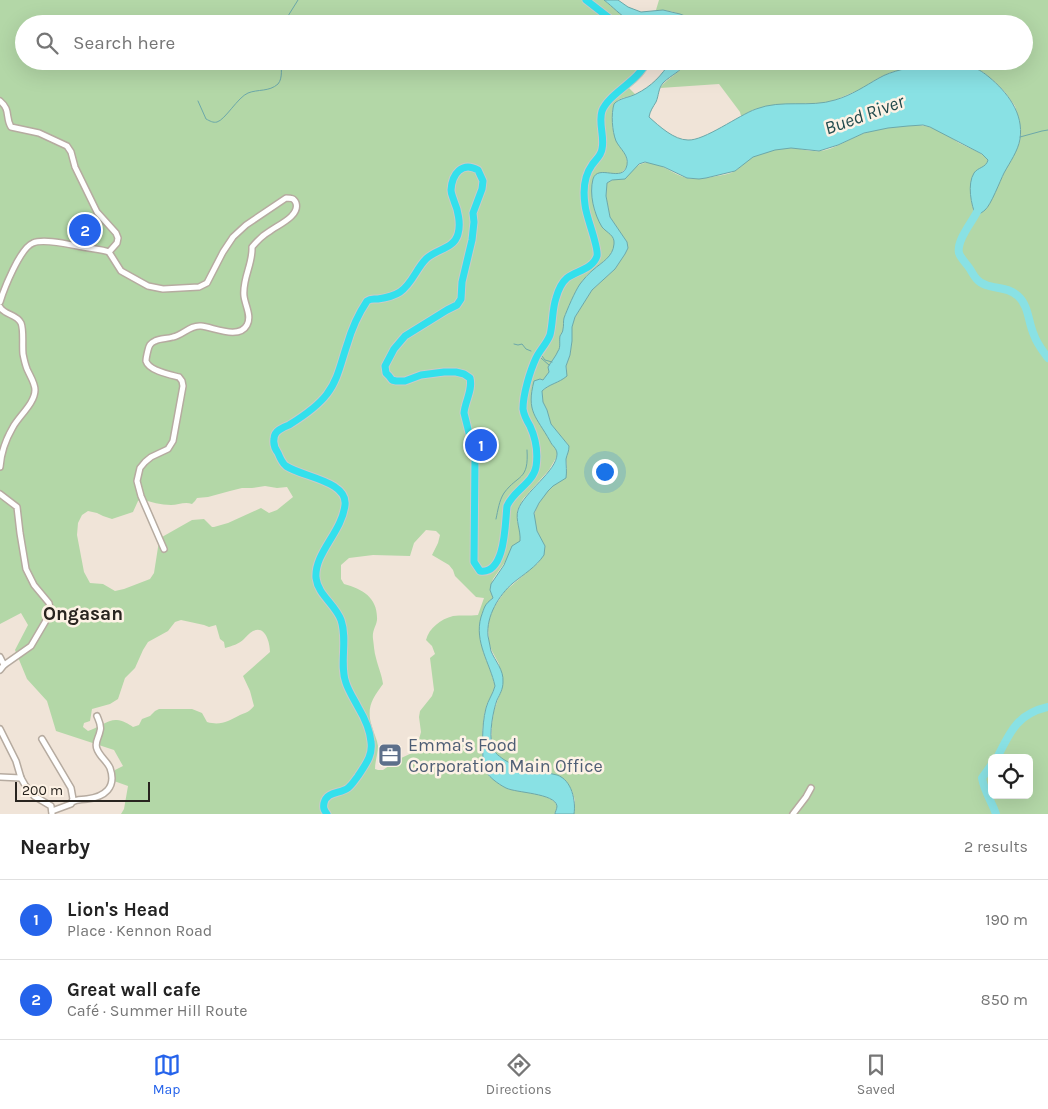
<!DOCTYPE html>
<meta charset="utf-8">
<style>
:root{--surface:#fff;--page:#f6f6f6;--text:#222;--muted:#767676;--line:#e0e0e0;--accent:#2563eb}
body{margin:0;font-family:Karla,sans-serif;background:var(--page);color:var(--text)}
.controls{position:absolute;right:15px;bottom:15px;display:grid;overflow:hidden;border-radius:8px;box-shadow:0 5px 20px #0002}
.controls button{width:45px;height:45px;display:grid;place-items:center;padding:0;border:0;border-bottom:1px solid var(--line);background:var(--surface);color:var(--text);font:25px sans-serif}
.scale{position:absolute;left:15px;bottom:12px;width:135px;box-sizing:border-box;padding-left:5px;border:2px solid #28241f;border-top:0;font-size:14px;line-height:18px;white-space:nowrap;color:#28241f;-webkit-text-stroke:4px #fdf2e5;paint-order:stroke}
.you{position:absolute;left:604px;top:471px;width:18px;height:18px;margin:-12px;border:4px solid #fff;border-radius:50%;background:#1a73e8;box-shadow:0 0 0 8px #1a73e833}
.badge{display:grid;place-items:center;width:32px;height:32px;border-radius:50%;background:var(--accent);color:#fff;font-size:16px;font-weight:700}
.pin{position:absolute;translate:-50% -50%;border:2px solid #fff;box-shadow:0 1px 5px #0006}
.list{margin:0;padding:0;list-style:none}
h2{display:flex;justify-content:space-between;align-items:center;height:65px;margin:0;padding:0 20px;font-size:21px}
h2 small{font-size:16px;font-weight:400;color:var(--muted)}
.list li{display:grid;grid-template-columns:32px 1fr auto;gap:15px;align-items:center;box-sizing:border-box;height:80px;padding:0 20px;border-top:1px solid var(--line)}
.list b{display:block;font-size:19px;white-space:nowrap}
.list p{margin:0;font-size:16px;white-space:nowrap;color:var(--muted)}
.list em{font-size:16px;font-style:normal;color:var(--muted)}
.icon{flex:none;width:28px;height:28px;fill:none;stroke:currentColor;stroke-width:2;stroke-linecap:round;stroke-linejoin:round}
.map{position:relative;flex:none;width:1048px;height:814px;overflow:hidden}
.search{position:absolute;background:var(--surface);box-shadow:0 5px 20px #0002;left:15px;right:15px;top:15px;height:55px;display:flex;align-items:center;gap:12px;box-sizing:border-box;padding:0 18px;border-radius:28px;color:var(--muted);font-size:19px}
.sheet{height:225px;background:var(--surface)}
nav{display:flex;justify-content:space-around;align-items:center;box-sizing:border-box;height:70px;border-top:1px solid var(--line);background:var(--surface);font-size:14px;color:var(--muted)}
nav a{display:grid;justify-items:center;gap:2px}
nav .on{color:var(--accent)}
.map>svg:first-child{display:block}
</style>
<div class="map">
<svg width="1048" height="814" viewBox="0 0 1048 814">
<rect width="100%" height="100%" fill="#f0e4d8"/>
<g fill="#b3d7a7" fill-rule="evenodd">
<path d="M0,0H604L626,18L637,24H24V61H652C645,74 640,80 629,88L635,94C630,97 621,97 617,101C610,106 612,127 614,134C617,145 636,161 622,172C616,176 610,172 604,174C600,175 597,177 593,179V190L594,210L602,226L613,237L615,243L614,248L609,257L587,275L577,289L565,316L563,331L560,337V349L548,367L549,372L543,380L540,379L535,381C527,408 534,414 548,436L550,441L556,449L557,453L556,458L549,470L523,499L517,511V521L520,530V541L493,579L490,590L493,598C487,603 485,606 483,614C473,642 489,660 495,686C493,694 488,700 486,707C482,722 478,764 489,776C493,780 502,786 508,789C517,792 556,793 557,807C557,809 555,812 555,814H121L124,809L128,786L114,781L115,770L123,766L114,750L56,731L47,701L27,679L15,650L28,625L21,613L0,624ZM265,486L277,488L287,487L293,497L277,510L269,513L261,508L228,523L214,527H212L204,519L192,520L162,537L159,541L154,573L150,579L124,589L115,591L103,584L90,583L84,572L77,535L78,523L82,515L88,511L97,513L103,516L112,519L133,512L138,501L141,499C151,502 161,505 171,505C178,505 185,501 192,504L195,501L197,498L208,497L230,491L242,488H252ZM426,530L436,531L440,535L438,543L432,555L449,565L453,570L455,576L476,597L484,598L478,615C470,616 461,615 453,616C441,619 429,628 426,640L432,646L435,654L430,658L434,690L432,696L420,711L419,717L421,732L418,743L412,753L399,759L383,770H378L375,769C375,761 378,754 378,746C377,739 374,734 372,727C366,708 372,699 383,684C382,675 378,667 376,658C374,652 374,645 373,639C372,630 376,627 377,620C378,598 363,589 344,584L341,579V565L349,558L373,555L410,556L414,543ZM181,620L204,625L209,627L216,625L220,639L224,642L225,648C232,646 239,644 244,639C247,636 249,633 253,631C265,625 270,642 270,652L243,676L250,691L254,706C249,712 247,712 240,715C228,721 221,726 207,722L202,713L192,709H159L155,711L150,716L142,719L139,725L133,727C129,724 122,720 117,720C109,719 97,728 88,731L83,727L84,723L90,721L92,709L110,704L118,699L125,678L135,668L143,650L148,642L168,631L175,622Z"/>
<path d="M659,0H1048V814H574L575,800L572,791L566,782L557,775L527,771L509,763L496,754L494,750L491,742L492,724L494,711L498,699L502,689L499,664L492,651L489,643L488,627L489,620L493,609L505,591L539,562L545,546C535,527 528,518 542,499C545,494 548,490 552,486C558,482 563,480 566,473C568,468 566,463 566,458C567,453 569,451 569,446L551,424L547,410L543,402L542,391C548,385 557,383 564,378L567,371L566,366L570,355L572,341V327L575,317L592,290L615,269L625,254L628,248L627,242L610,217L606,196L607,183L635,168C651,153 670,174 687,178C697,180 707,178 717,176C723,175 730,174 735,171C742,167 746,160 753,157C763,152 782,147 794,148C802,149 811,152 820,151C833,150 849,139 862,134C876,129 915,122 929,127C940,130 950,137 959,143C969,148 982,152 988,160C987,166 981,168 976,171C971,188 968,198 976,216L986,209L1020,141L1021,129L1018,116L1015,106L1005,92L995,82L983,72L960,67L925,66L904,70L892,72L880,77L861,89L835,100L825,103L774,105L755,109L741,116L740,112L719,84L660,88C668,77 680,74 687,61H1024V24H693C685,13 670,10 656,10ZM992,758H1029V795H992Z"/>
</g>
<g fill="#89e1e4" stroke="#6ca8a9">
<path d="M604,0H618L628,7L641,12L663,10L680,14L685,16L693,24H665L657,20C631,30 623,15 604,0Z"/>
<path d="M671,61H687C680,73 672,74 663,83C658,89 659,95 656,102C653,107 650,111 649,117C659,126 674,140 688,140C704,141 739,115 756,109C782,99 810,108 835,100C852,95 865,86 879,78C891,71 913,66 927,66C933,66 940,67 946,67C955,67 964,66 973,68C979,69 984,73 989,77C1007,92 1024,113 1020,139C1018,151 1010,162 1004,173C1000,181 991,205 985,210C983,212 979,214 976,216C971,205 967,184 974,173C978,167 986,168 988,160L982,154L930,127L923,125L908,126L888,128L864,133L838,145L819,151L791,148L775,150L753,157L735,171L706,178L699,179L687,178L664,167L645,162L639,164L625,179L612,180L607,183L606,196L610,217L627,242L628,248L625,254L615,269L592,290L575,317L572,327V341L570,355L566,366L567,376C559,383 549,384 542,391L543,402L547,410L551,424L569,446C569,452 567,454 566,459C566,466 567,471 566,478L553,486L548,491L539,503L534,513L537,531L545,546L544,555C536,567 524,574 513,583C499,595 486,616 488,636C489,641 490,646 491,651C495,661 504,670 503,682C503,689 500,694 497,700C493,711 489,733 492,745C493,752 498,755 503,759C511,764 519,768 527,771C537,773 548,772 557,775C572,780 576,801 574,814H555C555,812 557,809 557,806C555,793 516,793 506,788C498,784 487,776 483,767C483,747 481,728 486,708C488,700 493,694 495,686C490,663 474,642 481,617C485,606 484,605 493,598L490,590L491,584L504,565L512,546L520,541C521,530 515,520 518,510C524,492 557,471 557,454C557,448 552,446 550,441C536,416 526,412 534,381L540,379L543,380L549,372L548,367C551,362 556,356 558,351C561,347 559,341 560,336C561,334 563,332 563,329C564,325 563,322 564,318C567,310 575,291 580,284C584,279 588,274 593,270C602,262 613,257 614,244C615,235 607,233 602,227C594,214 589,194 593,179C598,163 623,184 627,165C629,155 620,149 616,141C612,131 611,114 614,104C619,98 628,98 636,94C652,86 661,76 671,61Z"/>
</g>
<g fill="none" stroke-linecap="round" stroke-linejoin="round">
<g stroke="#6ca8a9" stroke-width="1">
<polyline points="287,24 288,16 298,0"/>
<path d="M198,101L206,119C210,121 213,123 217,122C225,120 238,97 248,93C258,89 269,92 278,84C283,78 281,68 281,61"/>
<polyline points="1020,137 1042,131 1048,130"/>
<polyline points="514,344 518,345 522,344 526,349 531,351"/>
<polyline points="542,356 545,360 552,362"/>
<polyline points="541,358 549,365"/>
<path d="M496,519C498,510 499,501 504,493C518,474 529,481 527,450"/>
</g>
<g stroke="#89e1e4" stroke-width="8">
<path d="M979,208C974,220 956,240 959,253C961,259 967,264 970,269C974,276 978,283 986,285C997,289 1008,287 1018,296C1029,306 1028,322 1034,335C1037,344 1043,351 1048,358"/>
<path d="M997,758C1010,732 1017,714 1048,707"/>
<path d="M992,764L982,778C984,791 992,802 996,814"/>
</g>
<g stroke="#b6aba0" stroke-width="8">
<g id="minor">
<path d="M0,101C11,110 5,117 11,127L39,133L67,146L71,152L75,167L97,212L116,233L118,238L117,243L109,252"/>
<path d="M109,252L121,271L148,286L163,289L199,287L207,283L223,252L233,237L246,225L286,198C291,198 294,198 296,203C300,216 278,225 270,231C263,235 257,241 252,247C253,264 242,279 244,296C245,305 252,316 247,325C239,340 213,327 201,326C190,325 183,335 173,337C167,339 160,338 155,341C150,343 149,346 148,350C147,354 146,358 146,361C149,371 171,375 179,377L182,381L183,386L173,441L168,449L151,457L145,462L140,468L137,481L141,496L164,549"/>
<path d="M0,302C4,289 20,248 33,243C44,238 71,245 83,247C92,249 101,249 109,252"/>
<path d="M0,307C4,315 17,314 21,323C24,330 22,345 23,354C24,359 25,364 27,369C30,376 35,383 35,390C35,403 19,416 13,427C6,439 1,453 0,467"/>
<polyline points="0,494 17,507 20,533 26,569 34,585 49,603 51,612 31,646 4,665 0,670"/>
<polyline points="0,657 4,665"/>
<polyline points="0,729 16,761 21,778 25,785 34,796 51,806 52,814"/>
<polyline points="42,739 71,788 73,799 71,804 52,811"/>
<polyline points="0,777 21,778"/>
<path d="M72,802C77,799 81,800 87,799C104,797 117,788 110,768C107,761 100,757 97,749C94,742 99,738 100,731C102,726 99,721 97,716"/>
<polyline points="793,814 806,797 811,788"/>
</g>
</g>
<g stroke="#cbcac9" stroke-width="9">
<g id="highway">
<polyline points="586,0 617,24"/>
<path d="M327,814C324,810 323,808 324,803C327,791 340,794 348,788C352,785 355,780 358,776C365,765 373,756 371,742C370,730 364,717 358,707C354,699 349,692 346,683C339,665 348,640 341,620C335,604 318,595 316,578C314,553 342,532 345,505C348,481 302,477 286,466C282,463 280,458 278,453C275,449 273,445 274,439C274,435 276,432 279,430C282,428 286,426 289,425C302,417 318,406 327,394C338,380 341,362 347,345C351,331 359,313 367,301C371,298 373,299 378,299C385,298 394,296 400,292C412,284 416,269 426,259C436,249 454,249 458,234C461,224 458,210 454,201C453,197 451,194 451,190C452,174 462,161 478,170L483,181L482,189L473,213L474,222L472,240L462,282L461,299L457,305L447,310L405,336L394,349L385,366L386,373L389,376L392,380L396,381H405L421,375L444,372H456L464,374L470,378C473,390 465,401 464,413L475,457L474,562L480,571C506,575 505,522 507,506C513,491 533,483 536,467C538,454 536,439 530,426C527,421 524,416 523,409C523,394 530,371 536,358C540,350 547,343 550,335C553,323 552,310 556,298C558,291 561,283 567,278C576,271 593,269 597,256C599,247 586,217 585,205C583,191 584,176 592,165C596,159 601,156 602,149C605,137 598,123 602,111C609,93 638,82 647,61"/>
</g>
</g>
<use href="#minor" stroke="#fff" stroke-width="5"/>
<use href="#highway" stroke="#33e0ec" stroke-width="7"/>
</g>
<defs>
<g id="office-square" transform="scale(1.25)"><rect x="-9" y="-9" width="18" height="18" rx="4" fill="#5c6f8a" stroke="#fdf2e5"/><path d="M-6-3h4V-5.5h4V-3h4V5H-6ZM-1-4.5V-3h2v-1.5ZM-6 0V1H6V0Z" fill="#fff"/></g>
</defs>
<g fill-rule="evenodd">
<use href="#office-square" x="390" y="755"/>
</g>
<g text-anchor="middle" stroke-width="5" stroke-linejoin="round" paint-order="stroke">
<g font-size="18" fill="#4e5e75" stroke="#fdf2e5" text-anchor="start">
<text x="408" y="751">Emma's Food<tspan x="408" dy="21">Corporation Main Office</tspan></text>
</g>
<g font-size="19" font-style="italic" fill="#224b4d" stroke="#fdf2e5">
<text transform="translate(864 114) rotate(-20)" y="7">Bued River</text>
</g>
<g font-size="19" font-weight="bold" fill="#28241f" stroke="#fdf2e5">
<text x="83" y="620">Ongasan</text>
</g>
</g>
</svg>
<div class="controls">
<button><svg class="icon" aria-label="locate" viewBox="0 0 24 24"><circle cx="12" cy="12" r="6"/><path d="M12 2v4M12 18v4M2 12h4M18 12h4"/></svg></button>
</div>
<div class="scale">200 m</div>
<div class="you"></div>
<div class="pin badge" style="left:481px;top:445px">1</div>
<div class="pin badge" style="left:85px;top:230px">2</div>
<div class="search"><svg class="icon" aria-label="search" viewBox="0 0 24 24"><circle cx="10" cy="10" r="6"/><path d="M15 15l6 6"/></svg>Search here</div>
</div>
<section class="sheet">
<h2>Nearby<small>2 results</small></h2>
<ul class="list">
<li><span class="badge">1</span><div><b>Lion's Head</b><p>Place · Kennon Road</p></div><em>190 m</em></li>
<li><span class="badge">2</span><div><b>Great wall cafe</b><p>Café · Summer Hill Route</p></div><em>850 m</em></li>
</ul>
</section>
<nav>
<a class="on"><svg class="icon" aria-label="map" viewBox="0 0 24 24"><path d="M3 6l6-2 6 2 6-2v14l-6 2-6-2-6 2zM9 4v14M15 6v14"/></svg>Map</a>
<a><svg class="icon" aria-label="directions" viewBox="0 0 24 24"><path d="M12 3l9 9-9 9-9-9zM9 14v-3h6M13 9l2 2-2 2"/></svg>Directions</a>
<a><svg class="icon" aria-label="saved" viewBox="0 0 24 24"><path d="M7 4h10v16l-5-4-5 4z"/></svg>Saved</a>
</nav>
